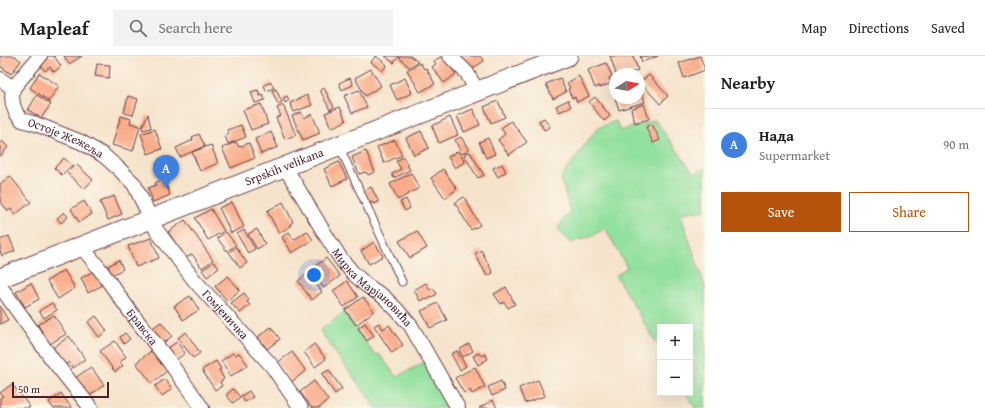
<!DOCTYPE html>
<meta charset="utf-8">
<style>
:root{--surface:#fff;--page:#f2f2f2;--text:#222;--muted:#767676;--line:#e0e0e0;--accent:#b45309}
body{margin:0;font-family:"Gentium Book Plus",serif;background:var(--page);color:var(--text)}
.controls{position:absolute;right:12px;bottom:12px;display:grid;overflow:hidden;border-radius:0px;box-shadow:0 4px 16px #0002}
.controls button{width:36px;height:36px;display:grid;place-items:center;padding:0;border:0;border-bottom:1px solid var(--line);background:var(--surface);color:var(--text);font:20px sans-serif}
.compass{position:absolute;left:609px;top:12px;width:36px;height:36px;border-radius:50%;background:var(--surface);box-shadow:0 4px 16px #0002;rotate:79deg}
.scale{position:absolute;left:12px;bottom:10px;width:97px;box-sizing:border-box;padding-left:4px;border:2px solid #4a1f2b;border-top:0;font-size:11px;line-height:14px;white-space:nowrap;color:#4a1f2b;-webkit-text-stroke:3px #fbf7ec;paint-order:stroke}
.you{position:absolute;left:314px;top:219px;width:14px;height:14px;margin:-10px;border:3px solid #fff;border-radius:50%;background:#1a73e8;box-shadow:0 0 0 6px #1a73e833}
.badge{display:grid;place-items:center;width:26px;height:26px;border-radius:50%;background:var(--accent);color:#fff;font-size:13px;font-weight:700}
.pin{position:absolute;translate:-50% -33px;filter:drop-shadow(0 1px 2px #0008)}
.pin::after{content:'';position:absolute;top:21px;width:14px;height:12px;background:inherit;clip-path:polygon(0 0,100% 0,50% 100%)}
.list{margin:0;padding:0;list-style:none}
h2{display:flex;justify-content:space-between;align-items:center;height:52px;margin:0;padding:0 16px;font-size:17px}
h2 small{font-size:13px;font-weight:400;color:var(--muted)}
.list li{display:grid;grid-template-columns:26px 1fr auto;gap:12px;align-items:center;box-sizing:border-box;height:72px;padding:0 16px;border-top:1px solid var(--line)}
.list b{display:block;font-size:15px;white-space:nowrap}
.list p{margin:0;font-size:13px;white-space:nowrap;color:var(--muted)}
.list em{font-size:13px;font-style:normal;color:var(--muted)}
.actions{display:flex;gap:8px;padding:12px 16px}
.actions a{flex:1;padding:9px 0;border:1px solid var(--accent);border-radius:0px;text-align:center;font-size:14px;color:var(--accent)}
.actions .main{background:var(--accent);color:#fff}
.icon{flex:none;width:22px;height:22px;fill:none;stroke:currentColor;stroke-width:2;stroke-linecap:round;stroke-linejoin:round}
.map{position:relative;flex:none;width:705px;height:352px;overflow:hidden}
header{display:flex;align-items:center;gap:24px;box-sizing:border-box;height:56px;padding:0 20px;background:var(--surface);border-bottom:1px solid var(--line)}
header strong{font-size:19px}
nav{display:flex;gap:22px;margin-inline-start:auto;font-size:14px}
.search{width:280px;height:36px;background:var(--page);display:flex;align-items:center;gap:10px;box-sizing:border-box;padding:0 14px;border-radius:0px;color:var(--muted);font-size:15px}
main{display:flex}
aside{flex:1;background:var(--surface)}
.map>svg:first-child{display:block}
</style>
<header>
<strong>Mapleaf</strong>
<div class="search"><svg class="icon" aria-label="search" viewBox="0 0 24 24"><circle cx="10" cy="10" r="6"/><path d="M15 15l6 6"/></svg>Search here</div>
<nav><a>Map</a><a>Directions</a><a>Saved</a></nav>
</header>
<main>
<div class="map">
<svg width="705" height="352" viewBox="0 0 705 352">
<rect width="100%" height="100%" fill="#fbf7ec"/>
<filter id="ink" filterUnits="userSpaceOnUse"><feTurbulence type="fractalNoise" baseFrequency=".025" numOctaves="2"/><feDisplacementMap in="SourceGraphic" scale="8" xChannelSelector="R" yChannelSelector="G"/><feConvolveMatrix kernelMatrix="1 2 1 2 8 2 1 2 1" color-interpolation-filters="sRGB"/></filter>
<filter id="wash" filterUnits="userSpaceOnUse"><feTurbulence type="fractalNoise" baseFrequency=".012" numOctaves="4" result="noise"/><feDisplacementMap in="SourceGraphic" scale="16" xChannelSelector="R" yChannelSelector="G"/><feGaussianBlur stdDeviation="0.9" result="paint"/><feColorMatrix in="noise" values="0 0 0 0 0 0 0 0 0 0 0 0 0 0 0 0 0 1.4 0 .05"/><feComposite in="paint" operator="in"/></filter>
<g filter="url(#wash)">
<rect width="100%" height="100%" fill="#f6e3cb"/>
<g fill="#92e09d" stroke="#6e8064">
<polygon points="655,64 694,118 705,112 705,154 680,157 705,231 705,352 695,352 686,337 690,337 690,271 660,271 660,293 616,220 627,211 605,172 594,179 570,187 558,172 570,155 561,122 586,87 598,72 616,65 620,75"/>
<polygon points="344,256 374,298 380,299 396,321 427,305 454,352 376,352 320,275"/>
</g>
<g id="blocks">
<g fill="#f9ac89">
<polygon points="1,0 15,0 21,5 11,18 0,10 0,1"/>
<polygon points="48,0 54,0 61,10 54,16 50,11 45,15 39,6"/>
<polygon points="64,0 82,0 69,8"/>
<polygon points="376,0 387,9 382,15 371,6"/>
<polygon points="385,0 399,0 394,7"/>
<polygon points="401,0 410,0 418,6 409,11 399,2"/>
<polygon points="442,0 456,18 444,27 432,11 436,8 434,5"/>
<polygon points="460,0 480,0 484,5 469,15"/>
<polygon points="610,0 633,0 638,14 626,18 616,18"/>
<polygon points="640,0 658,0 642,6"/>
<polygon points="700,0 705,14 684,22 679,7"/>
<polygon points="420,7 424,13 426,12 435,28 420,36 407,14"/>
<polygon points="606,7 612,20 609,22 611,27 600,32 599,30 595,32 588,14"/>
<polygon points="97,8 110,9 109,22 95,20"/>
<polygon points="371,13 381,30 365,40 355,22"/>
<polygon points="39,17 59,30 49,45 30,32"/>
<polygon points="649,19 668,40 660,48 640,26"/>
<polygon points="579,20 589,40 577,46 575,41 572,42 568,33 570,32 567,27"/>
<polygon points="350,22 353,29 342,34 339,27"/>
<polygon points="405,22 412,37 397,44 390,29"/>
<polygon points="560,22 566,36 553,43 546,28"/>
<polygon points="271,26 274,32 266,35 264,29"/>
<polygon points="639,28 645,46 619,54 615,42 639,42"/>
<polygon points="324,32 334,51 330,54 320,34"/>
<polygon points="276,33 282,46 278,48 272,35"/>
<polygon points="258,34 260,40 263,39 265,44 255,47 251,36"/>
<polygon points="359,34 367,51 352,57 344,40"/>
<polygon points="37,39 51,48 41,62 28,54"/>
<polygon points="307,39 312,49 294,56 290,47"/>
<polygon points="128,40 138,43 133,59 124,57"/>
<polygon points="287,40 289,44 285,47 283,42"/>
<polygon points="595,41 610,60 604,65 589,46"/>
<polygon points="568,44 571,51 559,56 556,50"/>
<polygon points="498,45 505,61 491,67 484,51"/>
<polygon points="261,48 268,68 251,74 243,54"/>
<polygon points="644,48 649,63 635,67 631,53"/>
<polygon points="283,49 296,79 285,83 276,62 281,60 277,52"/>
<polygon points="340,51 346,65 331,72 325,57"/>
<polygon points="473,53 480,69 464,76 457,60"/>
<polygon points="301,56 304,62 312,58 320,77 303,84 292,60"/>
<polygon points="148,58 151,72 143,74 142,71"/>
<polygon points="121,60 131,63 130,67 140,70 133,95 112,89"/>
<polygon points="450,61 458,79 439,87 432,70"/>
<polygon points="544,62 550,71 544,74 539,65"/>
<polygon points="511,65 527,86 509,99 498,84 505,78 501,72"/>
<polygon points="652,68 660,84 653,87 646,71"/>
<polygon points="241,69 246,81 228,88 225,80 229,78 227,74"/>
<polygon points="155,73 162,93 148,98 141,78"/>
<polygon points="421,75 429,92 414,99 406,82"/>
<polygon points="271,76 278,91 261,98 255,83"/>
<polygon points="199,78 205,90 180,101 176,92 193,84 192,81"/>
<polygon points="461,81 469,94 462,98 455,84"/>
<polygon points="488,82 495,98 486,102 479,86"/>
<polygon points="395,84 402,99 384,107 377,91"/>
<polygon points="2,85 8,91 0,101 0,87"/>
<polygon points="236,86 239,91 249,87 255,102 231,112 222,92"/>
<polygon points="211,89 218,107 200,115 192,96"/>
<polygon points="366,95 375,116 368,119 366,116 359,118 352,101"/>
<polygon points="458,95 465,106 455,112 448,101"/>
<polygon points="470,96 484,119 478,122 464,99"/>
<polygon points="403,101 410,114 394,122 392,118 401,113 396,105"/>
<polygon points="64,102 72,109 62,119 54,112"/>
<polygon points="339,106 347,123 332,130 324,113"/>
<polygon points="76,108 93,124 84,133 67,117"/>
<polygon points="502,108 506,116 498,121 493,112"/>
<polygon points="443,113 457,133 445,142 431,122"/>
<polygon points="411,117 419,132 398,144 390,128"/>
<polygon points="10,120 31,146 15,159 11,153 8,155 0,145 0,128"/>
<polygon points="164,123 170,139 153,146 148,132 156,129 155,127"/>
<polygon points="371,131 379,146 373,148 372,146 368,148 362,136"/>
<polygon points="114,140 122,158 108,164 100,146"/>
<polygon points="464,141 480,169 471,174 455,147"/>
<polygon points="406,143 410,152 405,155 400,146"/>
<polygon points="84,145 92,158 79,166 71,153"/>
<polygon points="232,146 244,171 231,177 219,152"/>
<polygon points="283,146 293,166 290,168 291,170 279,177 267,155"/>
<polygon points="211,153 224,175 208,184 195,162"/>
<polygon points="64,156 68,161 61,167 57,162"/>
<polygon points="185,164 213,204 202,212 192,198 186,202 168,176"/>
<polygon points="257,173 265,188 257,193 248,178"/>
<polygon points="244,174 255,193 248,197 237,178"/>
<polygon points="307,175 313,184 292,197 282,181 289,176 294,184"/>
<polygon points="417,175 427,192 410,202 399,185"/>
<polygon points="226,176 236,189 227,195 217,182"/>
<polygon points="9,180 15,195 2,200 0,195 0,184"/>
<polygon points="151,182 159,202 136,211 128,190"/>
<polygon points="374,186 383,200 369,208 361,195"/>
<polygon points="236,191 247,207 240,212 229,196"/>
<polygon points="481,194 493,217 487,220 475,198"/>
<polygon points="326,202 340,220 324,232 318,224 316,225 311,218 313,216 311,214"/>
<polygon points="119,204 123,213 112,219 108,210"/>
<polygon points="214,206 219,212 207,221 202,214"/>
<polygon points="64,214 75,232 58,243 47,225"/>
<polygon points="94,215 101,230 88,237 81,222"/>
<polygon points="308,217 322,236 312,244 298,225"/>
<polygon points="228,220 240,234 227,245 215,230"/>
<polygon points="347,225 358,241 344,251 333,235"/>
<polygon points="31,227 39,243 25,251 16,236"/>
<polygon points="426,227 430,234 433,232 437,238 427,244 425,242 420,245 414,234"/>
<polygon points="506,231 515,248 508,252 504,246 501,248 494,238"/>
<polygon points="244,237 249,244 247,246 250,249 240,257 231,247"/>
<polygon points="190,240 199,254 183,264 174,250"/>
<polygon points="363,241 374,255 356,269 345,254"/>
<polygon points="52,247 57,254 44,262 39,255"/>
<polygon points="438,247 447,264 430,272 421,255"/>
<polygon points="0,250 8,264 0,268"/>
<polygon points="54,259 66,278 50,288 38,269"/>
<polygon points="96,260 107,275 99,281 88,266"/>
<polygon points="161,266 172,280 162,288 151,273"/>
<polygon points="365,267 374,280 367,285 358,272"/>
<polygon points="379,267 383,273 389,269 403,289 392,297 374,270"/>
<polygon points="271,271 280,283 267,293 258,281"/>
<polygon points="186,276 200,297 193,302 178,282"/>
<polygon points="125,277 130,283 124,288 120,281"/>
<polygon points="69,280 85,303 73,312 69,306 65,309 53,292"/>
<polygon points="115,285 126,301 120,306 123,310 115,316 100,295"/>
<polygon points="177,286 185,297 176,304 168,292"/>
<polygon points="314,288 326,303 315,311 304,296"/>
<polygon points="469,288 473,295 463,301 459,294"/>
<polygon points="151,295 167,315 152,327 136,307"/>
<polygon points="457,295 466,310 460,314 451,298"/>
<polygon points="292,296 306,315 291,326 277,307"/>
<polygon points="233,297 235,299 239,297 248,309 231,320 221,305"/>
<polygon points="479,297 481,300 485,298 488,303 478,309 473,300"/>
<polygon points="216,305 221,313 219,314 224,323 220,326 222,330 215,334 202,314"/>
<polygon points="91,311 104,329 88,341 75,322"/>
<polygon points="475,311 485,331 472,338 470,334 464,337 455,322"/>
<polygon points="329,314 342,333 335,338 322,318"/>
<polygon points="165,323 172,333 162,340 155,330"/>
<polygon points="538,324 545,340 525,347 519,332"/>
<polygon points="314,325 328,344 319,352 312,352 300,336"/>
<polygon points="501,325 505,334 492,340 488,331"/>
<polygon points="12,328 30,351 28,352 2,352 0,350 0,342 3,340 0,337"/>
<polygon points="233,333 240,341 233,347 226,339"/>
<polygon points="249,335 253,341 245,346 241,340"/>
<polygon points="61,337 65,343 72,352 53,352 49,346"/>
<polygon points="493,344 497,352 479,352"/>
</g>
</g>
</g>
<g filter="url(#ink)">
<use href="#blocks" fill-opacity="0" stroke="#643c43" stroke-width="1"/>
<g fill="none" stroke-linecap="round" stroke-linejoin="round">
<g stroke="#643c43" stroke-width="9">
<polyline id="service" points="339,90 402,226"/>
</g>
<g stroke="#643c43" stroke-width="16">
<g id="minor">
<path id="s1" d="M40,0L13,32L12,40L13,49L16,57L22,64L36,68L81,86L103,99L119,113L134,128L157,175L195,225L272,310L301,352"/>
<polyline points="450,0 467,17 477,35"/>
<polyline points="0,23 13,32"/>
<path id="s2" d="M285,111L325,178L341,203L353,217L366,229L384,241L397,254L411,270L458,352"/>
<path id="s3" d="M82,191L99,212L132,258L168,304L202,352"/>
<polyline points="0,230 52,303 91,352"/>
</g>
</g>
<g stroke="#643c43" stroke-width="21">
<g id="secondary">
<path id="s4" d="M0,222L568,0"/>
</g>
</g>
<use href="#service" stroke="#fff" stroke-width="7"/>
<use href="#minor" stroke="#fff" stroke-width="14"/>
<use href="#secondary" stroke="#fff" stroke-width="19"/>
</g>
</g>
<g text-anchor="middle" stroke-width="3.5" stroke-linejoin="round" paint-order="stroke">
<g font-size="12" fill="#4a1f2b" stroke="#fbf7ec">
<text dy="4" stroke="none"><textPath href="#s1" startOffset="124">Остоје Жежеља</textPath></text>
<text dy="4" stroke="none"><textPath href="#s4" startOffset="305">Srpskih velikana</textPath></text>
<text dy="4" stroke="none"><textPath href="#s2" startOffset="150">Мирка Марјановића</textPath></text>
<text dy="4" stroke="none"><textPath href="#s1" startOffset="368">Гомјеничка</textPath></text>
<text dy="4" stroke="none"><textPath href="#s3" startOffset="100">Бравска</textPath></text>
</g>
</g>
</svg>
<div class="controls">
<button>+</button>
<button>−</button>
</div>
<svg class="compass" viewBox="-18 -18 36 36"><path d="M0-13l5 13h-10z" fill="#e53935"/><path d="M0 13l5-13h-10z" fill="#767676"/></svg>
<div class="scale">50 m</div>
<div class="you"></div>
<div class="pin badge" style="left:166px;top:132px;background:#3f7fe0">A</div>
</div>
<aside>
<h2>Nearby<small></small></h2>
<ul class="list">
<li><span class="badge" style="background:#3f7fe0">A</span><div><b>Нада</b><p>Supermarket</p></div><em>90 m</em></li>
</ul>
<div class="actions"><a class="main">Save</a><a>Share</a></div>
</aside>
</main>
